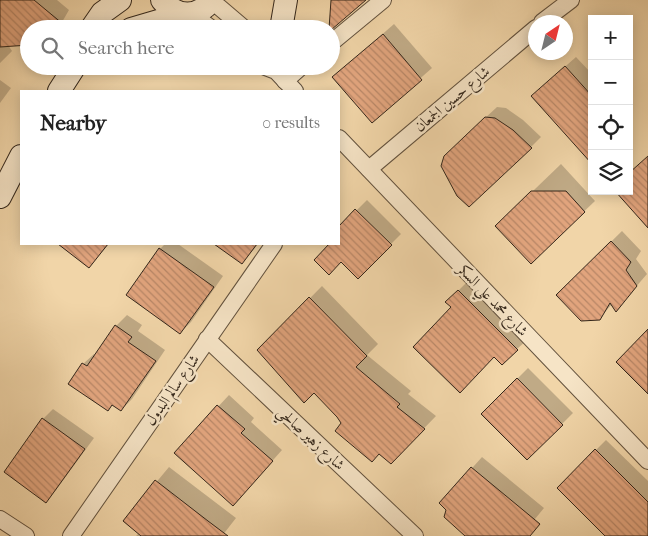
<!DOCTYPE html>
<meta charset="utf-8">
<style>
:root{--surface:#fff;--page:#f6f6f6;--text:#222;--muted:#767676;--line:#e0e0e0}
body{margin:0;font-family:"IM FELL French Canon",Amiri,serif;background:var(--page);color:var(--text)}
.controls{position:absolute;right:15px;top:15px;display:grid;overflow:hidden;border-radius:0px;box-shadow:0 2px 12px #0003}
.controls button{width:45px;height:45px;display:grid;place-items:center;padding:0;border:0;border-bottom:1px solid var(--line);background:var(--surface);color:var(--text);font:25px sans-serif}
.compass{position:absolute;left:528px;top:15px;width:45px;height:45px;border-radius:50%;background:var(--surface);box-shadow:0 2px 12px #0003;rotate:35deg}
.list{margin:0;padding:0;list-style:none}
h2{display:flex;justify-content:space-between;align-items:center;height:65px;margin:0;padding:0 20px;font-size:21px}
h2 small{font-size:16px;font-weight:400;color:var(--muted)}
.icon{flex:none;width:28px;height:28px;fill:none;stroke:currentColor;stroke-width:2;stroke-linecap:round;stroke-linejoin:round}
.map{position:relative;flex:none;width:648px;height:536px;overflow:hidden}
.search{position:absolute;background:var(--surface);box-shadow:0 2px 12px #0003;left:20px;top:20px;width:320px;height:55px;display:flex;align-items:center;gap:12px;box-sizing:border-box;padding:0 18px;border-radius:28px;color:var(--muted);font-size:19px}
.panel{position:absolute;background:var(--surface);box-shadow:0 2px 12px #0003;left:20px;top:90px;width:320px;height:155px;border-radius:0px}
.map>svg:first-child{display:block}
</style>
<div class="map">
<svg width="648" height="536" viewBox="0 0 648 536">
<defs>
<pattern id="building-back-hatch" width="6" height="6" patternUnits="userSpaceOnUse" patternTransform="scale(1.25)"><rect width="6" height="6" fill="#e1a47d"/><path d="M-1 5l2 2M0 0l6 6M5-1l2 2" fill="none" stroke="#b78666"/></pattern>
</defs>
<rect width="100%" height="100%" fill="#f1d5a8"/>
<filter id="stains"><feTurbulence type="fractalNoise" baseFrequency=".004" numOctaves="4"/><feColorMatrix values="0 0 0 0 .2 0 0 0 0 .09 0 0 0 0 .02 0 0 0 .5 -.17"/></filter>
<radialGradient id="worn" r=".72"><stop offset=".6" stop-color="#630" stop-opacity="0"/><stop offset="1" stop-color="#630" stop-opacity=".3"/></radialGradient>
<g fill="#0003">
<polygon points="0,0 57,0 69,10 58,29 29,29 8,45 12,51 0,63"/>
<polygon points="394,24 432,68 372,121 345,67"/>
<polygon points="576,57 592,74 592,155 543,86"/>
<polygon points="0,80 11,88 0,103"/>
<polygon points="497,107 506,108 523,120 541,137 531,147 456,145"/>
<polygon points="561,164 595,201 531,262 507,216"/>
<polygon points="367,200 401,234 358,277 341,260 315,260 331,244 339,244 339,228"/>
<polygon points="622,231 641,251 636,259 647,274 616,310 612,304 599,319 557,295"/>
<polygon points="60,244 109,244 89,266"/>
<polygon points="165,244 178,244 223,276 191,322 180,333 160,249"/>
<polygon points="216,244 258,244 242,263"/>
<polygon points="468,281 527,340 517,349 494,355 447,302"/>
<polygon points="322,286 378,344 367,355 411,391 408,394 436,416 403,450 343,423 314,391 259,350"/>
<polygon points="127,315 142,325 138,331 165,350 132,399 121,410 113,404 108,410 83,364 94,354 96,355 116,326"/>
<polygon points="528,368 573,413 527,459 482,414"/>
<polygon points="229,395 254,418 251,422 282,450 243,494 175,453"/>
<polygon points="53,409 94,438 56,490 46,501 43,419"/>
<polygon points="606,440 648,481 648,536 607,536 558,488"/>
<polygon points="482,457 544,508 521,536 467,536 448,509 441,503"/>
<polygon points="169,467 236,518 222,536 136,536 139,533 124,521"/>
</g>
<g fill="url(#building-back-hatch)" stroke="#34271b">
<polygon points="0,0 34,0 69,29 29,29 29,45 0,47"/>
<polygon points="331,0 366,0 331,30 329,29"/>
<polygon points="383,34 422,80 372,123 332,77"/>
<polygon points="565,66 592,96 592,164 531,96"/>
<polygon points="485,117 495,118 513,130 532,148 469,207 457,196 441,166 444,156"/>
<polygon points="648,156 648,228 615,191 629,191 629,173"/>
<polygon points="531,191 566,191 585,212 531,264 495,226"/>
<polygon points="355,209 392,245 358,279 341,262 329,275 314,260 329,244 339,244 339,226"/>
<polygon points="611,241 631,262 626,270 637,286 616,312 610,303 600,320 581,321 556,295"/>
<polygon points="58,244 108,244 89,268"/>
<polygon points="214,244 257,244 242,264"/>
<polygon points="159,248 214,287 180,334 126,295"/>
<polygon points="458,290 518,350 502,365 494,357 460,393 413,347 451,307 445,302"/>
<polygon points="309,297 367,356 356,367 400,404 397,407 425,429 391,464 379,454 372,462 335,431 341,423 337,417 314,393 304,403 257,350"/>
<polygon points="115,325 132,337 128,342 156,361 121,411 112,405 108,411 68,384 82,363 87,366"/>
<polygon points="648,329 648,394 616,362"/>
<polygon points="517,378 563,425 527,460 481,414"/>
<polygon points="217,405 245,429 241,433 273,461 233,506 174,453"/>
<polygon points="42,418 85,449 46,503 4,472"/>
<polygon points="595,449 648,502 648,536 605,536 557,488"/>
<polygon points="471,467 540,524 530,536 465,536 444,517 446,510 439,503"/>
<polygon points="155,480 208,521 228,536 141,536 123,521"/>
</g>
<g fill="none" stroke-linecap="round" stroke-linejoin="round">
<g stroke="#63523e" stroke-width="18">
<g id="street">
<polyline points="212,1 245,29"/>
<polyline points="192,14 212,29"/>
<polyline points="542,22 571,0"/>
<polyline points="331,43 383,0"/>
<polyline points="263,66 276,71 295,91"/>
<polyline points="285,81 302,66"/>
<polyline points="339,138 648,461"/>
<polyline points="369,169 536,28"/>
<polyline points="207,339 415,536"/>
<polyline points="0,519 26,536"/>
<polyline points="71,536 274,244"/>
</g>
</g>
<g stroke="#34271b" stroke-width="24">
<g id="secondary">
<path d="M162,0C177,18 198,18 212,0"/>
<polyline points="91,29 102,13 120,0"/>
<polyline points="131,29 182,14"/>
<polyline points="281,29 286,0"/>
<polyline points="59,91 75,66"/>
<polyline points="0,197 21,156"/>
</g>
</g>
<use href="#street" stroke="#f6e4c6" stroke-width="16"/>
<use href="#secondary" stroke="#f6e4c6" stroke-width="22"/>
</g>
<g text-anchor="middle" stroke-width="5" stroke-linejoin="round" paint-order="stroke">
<g font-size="15" fill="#34271b" stroke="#f6e4c6">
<text transform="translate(452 99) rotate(-40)" y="5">شارع حسين الجمعان</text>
<text transform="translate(493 300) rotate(46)" y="5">شارع محمد علي السكر</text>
<text transform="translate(172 390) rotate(-55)" y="5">شارع سالم البدول</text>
<text transform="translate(311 438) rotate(43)" y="5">شارع زهير صالحي</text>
</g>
</g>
<rect width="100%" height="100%" filter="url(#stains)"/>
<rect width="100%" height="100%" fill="url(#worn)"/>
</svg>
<div class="controls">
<button>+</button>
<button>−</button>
<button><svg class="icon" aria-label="locate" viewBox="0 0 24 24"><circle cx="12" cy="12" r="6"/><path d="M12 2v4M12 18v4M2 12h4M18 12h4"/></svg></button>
<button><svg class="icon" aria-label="layers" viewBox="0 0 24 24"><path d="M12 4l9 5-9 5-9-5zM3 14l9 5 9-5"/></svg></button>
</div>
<svg class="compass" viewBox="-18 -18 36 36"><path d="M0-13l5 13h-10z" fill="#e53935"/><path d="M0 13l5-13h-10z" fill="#767676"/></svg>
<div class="search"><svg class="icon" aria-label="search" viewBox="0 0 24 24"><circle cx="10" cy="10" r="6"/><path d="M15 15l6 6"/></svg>Search here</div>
<section class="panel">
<h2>Nearby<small>0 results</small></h2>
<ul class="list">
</ul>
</section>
</div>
